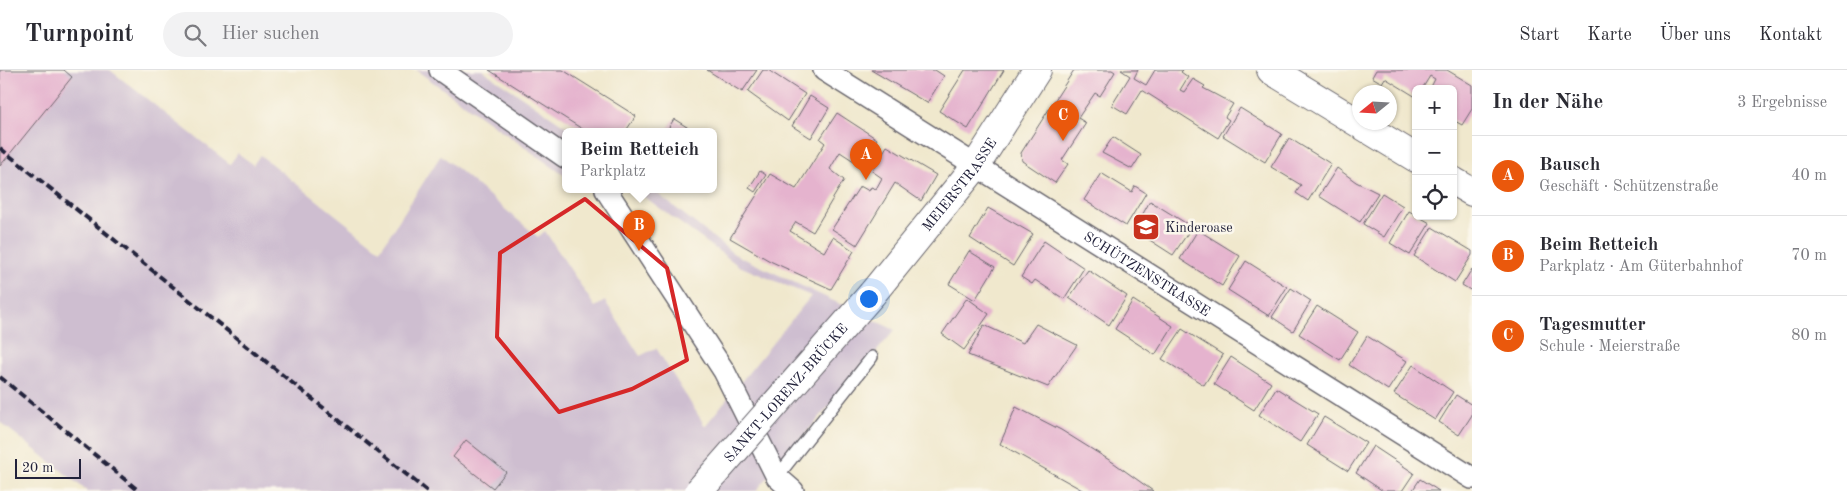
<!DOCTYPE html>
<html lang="de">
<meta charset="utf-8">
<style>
:root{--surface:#fff;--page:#f2f2f3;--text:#2b2b33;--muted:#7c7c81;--line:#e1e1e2;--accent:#ea580c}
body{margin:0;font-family:"Old Standard TT",serif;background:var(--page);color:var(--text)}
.controls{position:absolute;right:15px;top:15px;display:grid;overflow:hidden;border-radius:8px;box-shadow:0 1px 4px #0004}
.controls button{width:45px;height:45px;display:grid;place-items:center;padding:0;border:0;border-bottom:1px solid var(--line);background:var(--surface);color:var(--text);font:25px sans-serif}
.compass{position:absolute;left:1352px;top:15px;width:45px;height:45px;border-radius:50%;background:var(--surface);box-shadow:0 1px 4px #0004;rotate:252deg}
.scale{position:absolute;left:15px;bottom:12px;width:66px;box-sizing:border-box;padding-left:5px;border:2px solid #22223b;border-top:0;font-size:14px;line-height:18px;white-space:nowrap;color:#22223b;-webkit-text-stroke:4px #fbf7ec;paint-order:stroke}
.you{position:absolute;left:868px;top:228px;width:18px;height:18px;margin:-12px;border:4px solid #fff;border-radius:50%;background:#1a73e8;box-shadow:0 0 0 8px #1a73e833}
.badge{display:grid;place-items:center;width:32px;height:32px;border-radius:50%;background:var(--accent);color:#fff;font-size:16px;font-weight:700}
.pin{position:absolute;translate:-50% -41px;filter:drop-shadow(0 1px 2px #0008)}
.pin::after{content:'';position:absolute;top:26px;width:18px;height:15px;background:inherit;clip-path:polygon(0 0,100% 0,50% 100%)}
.popup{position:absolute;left:562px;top:58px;width:155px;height:65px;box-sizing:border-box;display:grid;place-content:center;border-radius:8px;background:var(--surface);filter:drop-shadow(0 1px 4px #0005);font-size:16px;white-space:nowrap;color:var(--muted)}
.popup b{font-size:19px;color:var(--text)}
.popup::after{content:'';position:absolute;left:50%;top:100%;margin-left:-10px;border:10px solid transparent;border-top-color:var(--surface)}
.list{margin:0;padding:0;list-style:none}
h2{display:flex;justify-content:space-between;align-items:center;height:65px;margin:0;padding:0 20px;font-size:21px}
h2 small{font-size:16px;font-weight:400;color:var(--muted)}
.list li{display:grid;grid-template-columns:32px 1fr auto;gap:15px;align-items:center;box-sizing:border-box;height:80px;padding:0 20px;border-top:1px solid var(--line)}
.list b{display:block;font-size:19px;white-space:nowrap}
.list p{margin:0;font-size:16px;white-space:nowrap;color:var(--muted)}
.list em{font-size:16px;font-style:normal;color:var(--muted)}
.icon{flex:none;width:28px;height:28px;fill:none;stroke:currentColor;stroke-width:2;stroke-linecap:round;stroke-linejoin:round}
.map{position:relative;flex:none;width:1472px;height:421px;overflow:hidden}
header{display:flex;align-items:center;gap:30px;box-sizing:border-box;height:70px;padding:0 25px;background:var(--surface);border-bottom:1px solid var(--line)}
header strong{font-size:24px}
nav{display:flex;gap:28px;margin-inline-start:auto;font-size:18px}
.search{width:350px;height:45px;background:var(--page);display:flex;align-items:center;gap:12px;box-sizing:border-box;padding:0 18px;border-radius:28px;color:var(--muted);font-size:19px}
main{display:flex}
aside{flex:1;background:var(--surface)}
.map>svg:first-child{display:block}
</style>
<header>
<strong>Turnpoint</strong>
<div class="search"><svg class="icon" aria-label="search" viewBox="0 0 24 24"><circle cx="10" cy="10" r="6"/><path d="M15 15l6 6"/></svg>Hier suchen</div>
<nav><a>Start</a><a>Karte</a><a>Über uns</a><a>Kontakt</a></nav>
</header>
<main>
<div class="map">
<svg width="1472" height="421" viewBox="0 0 1472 421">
<rect width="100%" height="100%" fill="#fbf7ec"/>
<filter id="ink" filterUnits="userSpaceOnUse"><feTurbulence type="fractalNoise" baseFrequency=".02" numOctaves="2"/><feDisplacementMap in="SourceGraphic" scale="10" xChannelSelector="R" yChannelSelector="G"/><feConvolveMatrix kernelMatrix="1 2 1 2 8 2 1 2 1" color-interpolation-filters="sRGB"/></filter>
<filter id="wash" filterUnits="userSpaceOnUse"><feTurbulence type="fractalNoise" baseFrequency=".0096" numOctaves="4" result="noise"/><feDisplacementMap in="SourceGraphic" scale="20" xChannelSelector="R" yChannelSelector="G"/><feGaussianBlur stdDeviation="1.12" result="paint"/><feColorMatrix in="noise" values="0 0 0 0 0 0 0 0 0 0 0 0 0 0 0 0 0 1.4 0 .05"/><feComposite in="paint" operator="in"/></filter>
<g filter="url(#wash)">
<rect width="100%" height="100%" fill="#f0e8cd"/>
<g fill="#cebed0">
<polygon points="0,0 110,0 230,94 238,83 253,95 260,85 380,180 441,85 538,167 545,161 595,237 605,231 640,286 656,278 705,356 811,226 739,196 635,120 653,120 734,184 895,260 756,421 87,421 0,352"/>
<polygon points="416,0 482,0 574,62 565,62 565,106"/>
</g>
<g id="blocks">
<g fill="#e5b3ce">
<polygon points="0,0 64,0 72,7 0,96"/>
<polygon points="489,0 563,0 636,46 625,62 587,62"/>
<polygon points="707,0 757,0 742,22"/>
<polygon points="763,0 768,0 805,24 788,51 748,22"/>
<polygon points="871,0 935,0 944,6 927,33"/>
<polygon points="965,0 1004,0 968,59 939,41"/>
<polygon points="1074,0 1112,0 1115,2 1100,26 1095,23 1078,48 1086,53 1062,90 1068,94 1055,113 1022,91 1021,83"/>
<polygon points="1121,0 1138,0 1134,8 1146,15 1155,0 1183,0 1181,2 1188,7 1180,20 1184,22 1193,9 1205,16 1203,18 1233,34 1225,47 1229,50 1218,68 1142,20 1127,44 1112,35 1130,6"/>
<polygon points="1376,0 1447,0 1472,15 1472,39 1462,55 1453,50 1453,19 1430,19 1435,9 1430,6 1422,19 1416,19 1416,27 1385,8 1382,13 1372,7"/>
<polygon points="810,26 829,38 811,68 792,56"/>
<polygon points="1240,38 1282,64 1265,92 1223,66"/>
<polygon points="837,43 877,69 860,95 840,82 830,99 844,110 813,162 796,152 790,161 824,182 833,167 854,181 831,219 770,191 730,168 770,104 796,119 825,73 820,69"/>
<polygon points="674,49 695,62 666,62"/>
<polygon points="1113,67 1141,85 1132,99 1102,83"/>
<polygon points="1289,68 1331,94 1308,131 1296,123 1301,115 1271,97"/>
<polygon points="887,76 936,105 921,131 895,113 857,175 832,159 860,116 869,121 871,117 876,119 882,108 872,101"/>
<polygon points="1337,98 1356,112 1378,123 1360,152 1319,126"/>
<polygon points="760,101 766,105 755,122 749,118"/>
<polygon points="1101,103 1132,122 1135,116 1146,123 1126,156 1084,130"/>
<polygon points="1382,123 1403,136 1384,167 1363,154"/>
<polygon points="1150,131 1192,157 1173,185 1134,160"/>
<polygon points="988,138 1033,164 1013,196 970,168"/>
<polygon points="1409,141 1430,153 1410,185 1390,173"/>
<polygon points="1432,157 1472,181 1472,185 1455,212 1414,186"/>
<polygon points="1198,160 1240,186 1222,216 1180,189"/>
<polygon points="1044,171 1084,198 1064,229 1035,210 1032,214 1021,207"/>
<polygon points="969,181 995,197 975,230 949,214"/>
<polygon points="1246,191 1287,217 1269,246 1228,220"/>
<polygon points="1472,199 1472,221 1462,215"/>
<polygon points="1088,200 1127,226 1109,255 1069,228"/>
<polygon points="1291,218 1311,231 1293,261 1272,247"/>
<polygon points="967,228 989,244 964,280 942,264"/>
<polygon points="1133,230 1173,256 1155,285 1115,259"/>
<polygon points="1317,236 1358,262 1340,290 1299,264"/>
<polygon points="1036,254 1077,275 1048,317 968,285 984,255 1023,273"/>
<polygon points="1182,259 1223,285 1204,315 1162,289"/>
<polygon points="1367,266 1407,291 1388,320 1349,295"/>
<polygon points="1231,287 1271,313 1254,340 1214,314"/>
<polygon points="1413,295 1453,322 1435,350 1394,324"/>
<polygon points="1276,318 1318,344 1300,372 1259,345"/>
<polygon points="1456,325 1472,335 1472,345 1459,365 1439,352"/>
<polygon points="1016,337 1061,360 1114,393 1153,421 1084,421 1000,374"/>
<polygon points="1324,347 1366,373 1348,401 1307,375"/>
<polygon points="466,370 506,402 493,418 453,387"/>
<polygon points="1373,376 1414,403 1402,421 1383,421 1356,403"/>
<polygon points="1420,409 1439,421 1412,421"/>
</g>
</g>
</g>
<g filter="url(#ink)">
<use href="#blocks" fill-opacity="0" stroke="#6a676e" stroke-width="1"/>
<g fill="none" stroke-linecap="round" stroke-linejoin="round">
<g stroke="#6a676e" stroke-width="14">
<polyline id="lane" points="777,407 872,287"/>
</g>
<g stroke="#6a676e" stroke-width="24">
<g id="street">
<polyline points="440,0 565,87"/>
<path id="s1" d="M824,0L1472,408"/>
<polyline points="606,120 724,301 777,407 793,421"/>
</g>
</g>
<g stroke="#6a676e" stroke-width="30">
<g id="secondary">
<polyline points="1271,0 1416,88"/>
<polyline points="1453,111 1472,122"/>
<path id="s2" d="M872,224L975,97L1037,0"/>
</g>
</g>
<use href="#lane" stroke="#fff" stroke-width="11"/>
<use href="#street" stroke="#fff" stroke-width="21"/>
<use href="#secondary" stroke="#fff" stroke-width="28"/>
<g stroke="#22223b" stroke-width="4" stroke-dasharray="8 4" stroke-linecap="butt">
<polyline points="0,78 427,421"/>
<polyline points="0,307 139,421"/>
</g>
<g stroke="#6a676e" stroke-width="30" stroke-linecap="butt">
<g id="secondary-bridge">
<path id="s3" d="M699,421L872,224"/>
</g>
</g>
<use href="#secondary-bridge" stroke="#fff" stroke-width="28"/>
</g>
</g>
<path fill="none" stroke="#d62828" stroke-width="4" stroke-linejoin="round" d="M585,129L667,198L687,290L632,319L559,342L497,267L500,183Z"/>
<defs>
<g id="school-square" transform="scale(1.4375)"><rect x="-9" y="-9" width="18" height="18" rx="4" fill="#c8321e" stroke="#fbf7ec"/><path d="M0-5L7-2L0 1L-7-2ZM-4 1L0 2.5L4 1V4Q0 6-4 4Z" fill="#fff"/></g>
</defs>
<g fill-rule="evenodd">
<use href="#school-square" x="1146" y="157"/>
</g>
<g text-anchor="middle" stroke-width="5" stroke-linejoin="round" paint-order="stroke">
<g font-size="14" fill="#22223b" stroke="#fbf7ec">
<text dy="5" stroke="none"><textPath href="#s2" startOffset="140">MEIERSTRASSE</textPath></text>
<text dy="5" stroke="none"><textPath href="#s1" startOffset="382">SCHÜTZENSTRASSE</textPath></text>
<text dy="5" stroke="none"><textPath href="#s3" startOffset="131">SANKT-LORENZ-BRÜCKE</textPath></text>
</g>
<g font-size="14" fill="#22223b" stroke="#fbf7ec" text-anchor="start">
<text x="1165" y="162">Kinderoase</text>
</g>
</g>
</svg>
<div class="controls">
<button>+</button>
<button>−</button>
<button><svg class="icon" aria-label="locate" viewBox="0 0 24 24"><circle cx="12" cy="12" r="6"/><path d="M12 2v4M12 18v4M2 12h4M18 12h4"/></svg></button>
</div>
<svg class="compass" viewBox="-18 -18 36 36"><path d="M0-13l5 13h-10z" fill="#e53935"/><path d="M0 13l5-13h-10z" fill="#7c7c81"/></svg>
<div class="scale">20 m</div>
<div class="you"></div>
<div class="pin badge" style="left:866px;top:110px">A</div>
<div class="pin badge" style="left:639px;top:181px">B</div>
<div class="popup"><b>Beim Retteich</b>Parkplatz</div>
<div class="pin badge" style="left:1063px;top:71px">C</div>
</div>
<aside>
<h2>In der Nähe<small>3 Ergebnisse</small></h2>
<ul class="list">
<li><span class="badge">A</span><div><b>Bausch</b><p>Geschäft · Schützenstraße</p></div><em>40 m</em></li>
<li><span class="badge">B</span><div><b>Beim Retteich</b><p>Parkplatz · Am Güterbahnhof</p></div><em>70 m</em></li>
<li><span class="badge">C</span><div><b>Tagesmutter</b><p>Schule · Meierstraße</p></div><em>80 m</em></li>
</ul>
</aside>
</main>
